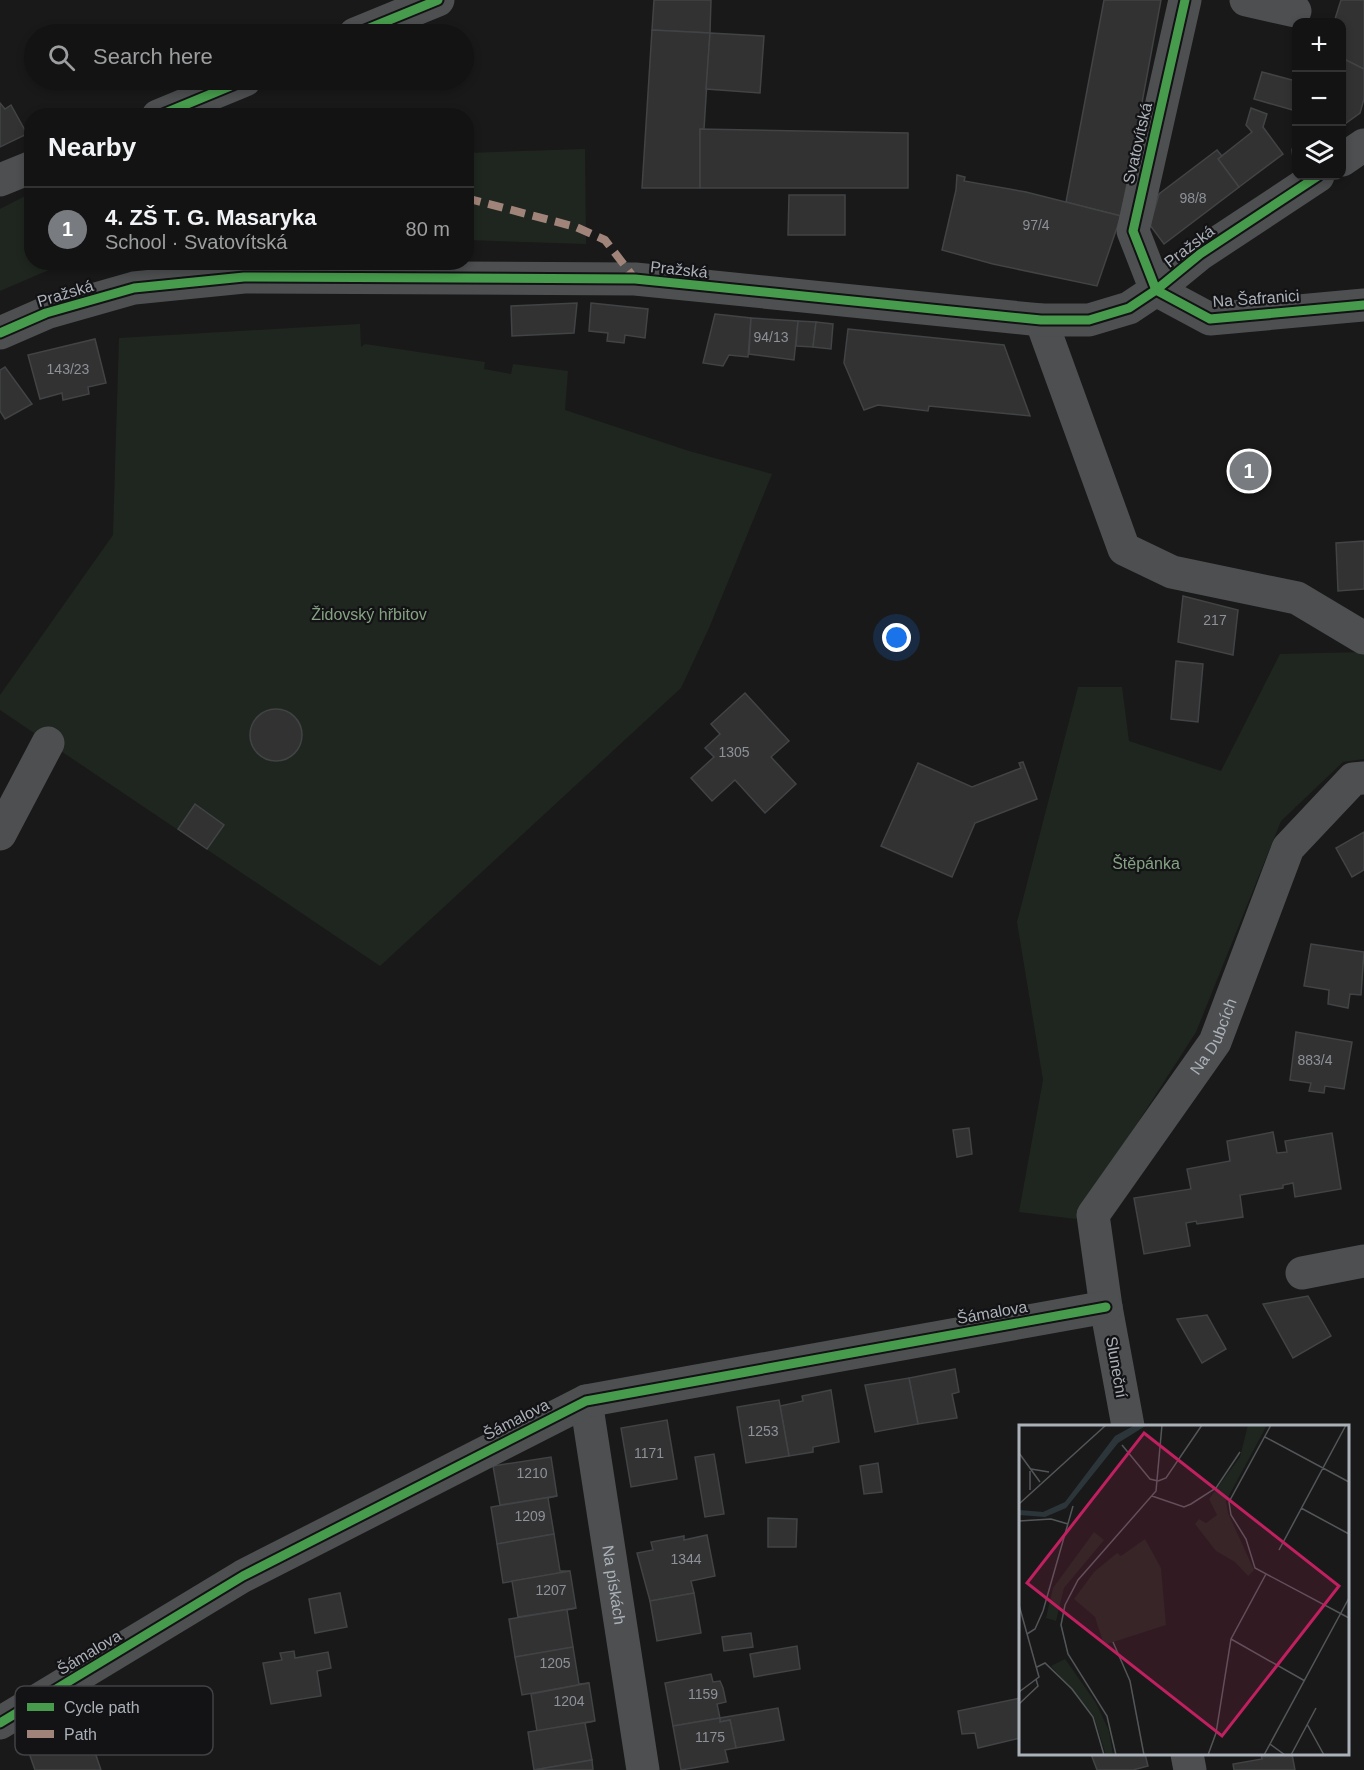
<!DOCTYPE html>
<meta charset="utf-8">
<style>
:root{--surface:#131313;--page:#202021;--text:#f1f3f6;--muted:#9d9ea0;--line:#323233;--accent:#787c81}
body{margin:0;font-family:Arial,sans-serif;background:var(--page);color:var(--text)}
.controls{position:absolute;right:18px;top:18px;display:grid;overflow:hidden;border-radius:12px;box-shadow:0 3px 9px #0003}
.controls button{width:54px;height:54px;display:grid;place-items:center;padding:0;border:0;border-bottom:2px solid var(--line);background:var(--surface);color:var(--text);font:30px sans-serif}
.you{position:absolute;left:897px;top:638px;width:21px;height:21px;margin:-15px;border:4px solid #fff;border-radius:50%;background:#1a73e8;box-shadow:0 0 0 9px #1a73e833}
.badge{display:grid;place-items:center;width:39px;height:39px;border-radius:50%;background:var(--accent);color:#fff;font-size:20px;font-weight:700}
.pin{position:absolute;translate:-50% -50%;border:3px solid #fff;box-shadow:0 2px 6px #0006}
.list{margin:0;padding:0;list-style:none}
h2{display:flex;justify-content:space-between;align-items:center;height:78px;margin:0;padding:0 24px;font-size:26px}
h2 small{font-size:20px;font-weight:400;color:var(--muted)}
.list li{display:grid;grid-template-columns:39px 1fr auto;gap:18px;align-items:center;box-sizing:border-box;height:84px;padding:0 24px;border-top:2px solid var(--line)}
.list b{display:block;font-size:22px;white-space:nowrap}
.list p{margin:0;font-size:20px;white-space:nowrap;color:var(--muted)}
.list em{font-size:20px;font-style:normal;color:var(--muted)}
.icon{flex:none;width:33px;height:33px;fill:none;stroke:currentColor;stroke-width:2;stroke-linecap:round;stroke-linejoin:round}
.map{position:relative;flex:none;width:1364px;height:1770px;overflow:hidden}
.search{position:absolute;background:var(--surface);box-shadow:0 3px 9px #0003;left:24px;top:24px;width:450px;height:66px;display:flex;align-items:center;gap:15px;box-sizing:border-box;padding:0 21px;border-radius:33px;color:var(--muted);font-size:22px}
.panel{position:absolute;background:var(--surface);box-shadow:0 3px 9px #0003;left:24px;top:108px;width:450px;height:162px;border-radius:24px}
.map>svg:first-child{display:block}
</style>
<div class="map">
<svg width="1364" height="1770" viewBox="0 0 1364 1770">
<rect width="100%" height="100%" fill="#191919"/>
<g fill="#1f261f">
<polygon points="585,149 586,244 467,240 467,153"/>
<polygon points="31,193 32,262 65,263 0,291 0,209"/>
<polygon points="360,324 361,347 365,344 485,362 484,369 511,374 513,364 568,371 565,410 689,451 772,474 709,628 681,688 380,966 0,710 0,695 113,535 119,338"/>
<polygon points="1364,652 1364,759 1343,762 1281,821 1196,1032 1076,1219 1019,1212 1043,1080 1017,922 1078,687 1122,687 1129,741 1221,771 1280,654"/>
</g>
<g fill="#323233" stroke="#414345" stroke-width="1.5">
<polygon points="654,0 711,0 710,33 652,30"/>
<polygon points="1104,0 1161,0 1121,216 1066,202"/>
<polygon points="1341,0 1364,0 1364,69 1342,58 1342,22 1334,22"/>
<polygon points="652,30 710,33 704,129 700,129 700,188 642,188"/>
<polygon points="710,33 764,36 760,93 706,89"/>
<polygon points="1342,58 1364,69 1364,99 1360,113 1342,126"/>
<polygon points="1262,72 1296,81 1296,111 1254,99"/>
<polygon points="0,103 5,109 11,105 27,134 0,147"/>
<polygon points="1251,108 1267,114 1263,127 1283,154 1239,187 1218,159 1252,132 1246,125"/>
<polygon points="700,129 908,133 908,188 700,188"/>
<polygon points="1296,136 1296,158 1295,159 1293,158 1292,150"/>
<polygon points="1217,150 1222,156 1218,159 1239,187 1164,244 1150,225 1159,194"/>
<polygon points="957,175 965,177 964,181 1026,192 1121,216 1097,286 993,264 942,250 956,190"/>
<polygon points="789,195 845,195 845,235 788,235"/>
<polygon points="577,303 574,333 512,336 511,306"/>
<polygon points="591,303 648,309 645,338 625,335 624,343 607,341 608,333 589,331"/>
<polygon points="715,314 751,318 748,357 729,355 723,366 703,363"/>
<polygon points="751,318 798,321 794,360 749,354"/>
<polygon points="798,321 816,322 813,347 796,346"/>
<polygon points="816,322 833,324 831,349 813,347"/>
<polygon points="848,329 1004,345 1030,416 929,406 928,411 878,405 864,410 844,363"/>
<polygon points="95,339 106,383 88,387 89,394 63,400 62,393 40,399 28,355"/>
<polygon points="5,367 32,404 5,419 0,411 0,370"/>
<polygon points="1364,541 1364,589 1338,591 1336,543"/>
<polygon points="1183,596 1238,610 1233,655 1178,642"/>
<polygon points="1176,661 1203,664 1198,722 1171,719"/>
<polygon points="745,693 789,741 771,757 796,784 765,813 735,780 712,801 691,778 714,757 705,748 720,734 711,724"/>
<circle cx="276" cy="735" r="26"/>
<polygon points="1023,762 1037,799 975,823 952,877 881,846 918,763 972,787 1021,768 1019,763"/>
<polygon points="195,804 224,825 207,849 178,829"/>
<polygon points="1364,832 1364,870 1352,877 1336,848"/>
<polygon points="1311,944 1364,952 1361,995 1350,994 1348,1008 1328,1004 1329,990 1304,986"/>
<polygon points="1296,1032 1352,1042 1344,1089 1325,1086 1324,1093 1309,1091 1311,1083 1290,1080"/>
<polygon points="969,1128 972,1154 957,1157 953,1130"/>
<polygon points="1273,1132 1277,1153 1287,1152 1285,1141 1332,1133 1341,1189 1295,1197 1293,1183 1283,1185 1283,1188 1240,1195 1243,1217 1197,1224 1196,1221 1186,1223 1190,1246 1144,1254 1134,1198 1191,1189 1187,1169 1230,1161 1227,1141"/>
<polygon points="1308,1296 1331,1336 1293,1358 1263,1304"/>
<polygon points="1207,1315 1226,1349 1202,1363 1177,1319"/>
<polygon points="955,1369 959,1392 952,1394 957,1418 918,1424 909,1378"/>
<polygon points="909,1378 918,1424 875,1432 865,1385"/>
<polygon points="831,1390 839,1442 813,1447 813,1452 789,1456 780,1406 803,1401 802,1396"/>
<polygon points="779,1400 789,1456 746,1463 737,1407"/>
<polygon points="667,1420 677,1479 631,1487 621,1428"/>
<polygon points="714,1454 724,1514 705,1517 695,1457"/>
<polygon points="551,1457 557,1496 500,1505 493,1466"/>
<polygon points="878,1463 882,1492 864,1494 860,1466"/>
<polygon points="557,1496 548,1498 554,1534 497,1544 491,1507"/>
<polygon points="768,1518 797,1519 796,1547 768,1547"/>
<polygon points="554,1534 560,1571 570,1571 503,1583 497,1544"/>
<polygon points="707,1535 715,1576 691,1581 694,1593 650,1601 637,1553 653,1550 651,1542 684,1536 684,1540"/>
<polygon points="570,1571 576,1608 518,1617 512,1581"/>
<polygon points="340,1593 347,1627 315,1633 309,1599"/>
<polygon points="694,1593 701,1633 657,1641 650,1601"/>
<polygon points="576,1608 567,1610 573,1647 515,1657 509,1619"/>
<polygon points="751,1633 753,1647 724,1651 722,1637"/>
<polygon points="797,1646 800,1669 754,1677 750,1654"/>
<polygon points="573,1647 579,1684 589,1683 522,1695 515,1657"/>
<polygon points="294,1651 295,1658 328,1652 331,1668 317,1671 321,1696 271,1704 263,1663 282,1660 280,1653"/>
<polygon points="711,1674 713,1682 720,1681 723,1688 726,1702 717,1704 720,1718 673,1726 665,1683"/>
<polygon points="589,1683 595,1721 537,1731 531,1694"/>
<polygon points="1020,1698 1020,1738 978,1748 975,1733 962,1734 958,1711"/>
<polygon points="778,1708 784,1740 736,1748 730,1720 720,1722 720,1718"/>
<polygon points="83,1717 101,1770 35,1770 28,1750 62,1739 57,1725"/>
<polygon points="720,1718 720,1722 730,1720 736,1748 725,1750 728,1762 681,1770 673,1726"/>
<polygon points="595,1721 585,1723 592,1760 534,1770 528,1732"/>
<polygon points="1091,1754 1145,1754 1148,1766 1133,1770 1097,1770"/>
<polygon points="1261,1754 1292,1754 1295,1770 1234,1770 1233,1764 1262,1759"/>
<polygon points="592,1760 593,1770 534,1770"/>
</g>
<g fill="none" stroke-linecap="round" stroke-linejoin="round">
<g stroke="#4d4f51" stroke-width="33">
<polyline points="1246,0 1295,11"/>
<polyline points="355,34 438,0"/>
<polyline points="158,116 245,80"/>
<polyline points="1342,160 1364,145"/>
<polyline points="0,180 32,167"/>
<polyline points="1156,290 1133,231 1185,0"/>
<polyline points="1156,290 1210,319 1364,305"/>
<polyline points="1041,320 1124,549 1172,572 1297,598 1364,638"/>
<polyline points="0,333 46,313 134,288 244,277 635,279 1041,320 1089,320 1129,308 1156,290 1200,254 1318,176"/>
<polyline points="0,834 48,743"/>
<polyline points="1302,1273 1364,1261"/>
<path id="s1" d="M586,1401L643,1770"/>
<path id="s2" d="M1128,1426L1106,1307L1093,1215L1215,1042L1288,848L1353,779L1364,778"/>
<polyline points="0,1723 243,1576 586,1401 1106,1307"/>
<polyline points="1187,1754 1190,1770"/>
</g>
<polyline stroke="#a18479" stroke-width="8" stroke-dasharray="15 8" stroke-linecap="butt" points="466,198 576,227 605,240 635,279"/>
<g stroke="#131315" stroke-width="13">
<g id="cycleway">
<polyline points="355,34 438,0"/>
<polyline points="158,116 245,80"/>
<polyline points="1156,290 1133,231 1185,0"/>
<polyline points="1156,290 1210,319 1364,305"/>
<polyline points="0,333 46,313 134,288 244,277 635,279 1041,320 1089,320 1129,308 1156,290 1200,254 1318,176"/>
<polyline points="0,1723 243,1576 586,1401 1106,1307"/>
</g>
</g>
<use href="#cycleway" stroke="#469c4c" stroke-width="9"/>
</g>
<g text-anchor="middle" stroke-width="4.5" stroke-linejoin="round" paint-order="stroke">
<g font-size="14" fill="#8d9198">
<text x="1193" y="203">98/8</text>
<text x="1036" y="230">97/4</text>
<text x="771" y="342">94/13</text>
<text x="68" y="374">143/23</text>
<text x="1215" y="625">217</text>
<text x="734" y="757">1305</text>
<text x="1315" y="1065">883/4</text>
<text x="763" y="1436">1253</text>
<text x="649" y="1458">1171</text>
<text x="532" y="1478">1210</text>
<text x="530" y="1521">1209</text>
<text x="686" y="1564">1344</text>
<text x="551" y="1595">1207</text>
<text x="555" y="1668">1205</text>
<text x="703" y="1699">1159</text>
<text x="569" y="1706">1204</text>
<text x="710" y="1742">1175</text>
</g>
<g font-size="16" fill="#abb1b9" stroke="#131315">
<text transform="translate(1137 143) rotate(-77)" y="6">Svatovítská</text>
<text transform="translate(1189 246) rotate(-37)" y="6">Pražská</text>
<text transform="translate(679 269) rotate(6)" y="6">Pražská</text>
<text transform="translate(65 293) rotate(-17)" y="6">Pražská</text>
<text transform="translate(1256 298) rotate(-4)" y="6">Na Šafranici</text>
<text dy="6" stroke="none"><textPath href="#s2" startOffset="430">Na Dubcích</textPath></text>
<text transform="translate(992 1312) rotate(-10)" y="6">Šámalova</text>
<text transform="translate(1117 1367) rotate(80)" y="6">Sluneční</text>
<text transform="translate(516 1419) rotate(-27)" y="6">Šámalova</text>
<text dy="6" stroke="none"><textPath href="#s1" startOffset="186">Na pískách</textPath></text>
<text transform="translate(89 1652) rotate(-31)" y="6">Šámalova</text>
</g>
<g font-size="16" fill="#85a283" stroke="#131315">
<text x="369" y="620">Židovský hřbitov</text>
<text x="1146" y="869">Štěpánka</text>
</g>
</g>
<g transform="translate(1019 1425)">
<rect width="330" height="330" fill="#191919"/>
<path d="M229,0H248L207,76L209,88L235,145L229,151L216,137L197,126L176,99L180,94L187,98L198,90L190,74L221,32ZM75,107L85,115L45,163L37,196L27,193L34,163ZM126,114L142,143L147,200L85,220L76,192L55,174L75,147L98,128L102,131ZM46,234L77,278L90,306L94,330H87L75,292L32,241Z" fill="#1f261f"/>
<path d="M116,0H128L99,18L47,83L26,92L0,90V85L24,87L46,77L96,11Z" fill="#2c363a"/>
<path fill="none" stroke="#535659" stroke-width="1.5" d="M252,0L210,77L212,90L227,114L236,143L330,193M246,12L330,57M103,20L131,54L139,56M0,28L21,57M12,44L30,47M139,56L147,53L183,0M11,65V46M133,71L165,82L172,79L197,63L221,27M0,79L87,0M282,83L330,109M0,96L32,94L49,99M260,125L327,0M0,180L20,252L0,267M8,209L16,204L24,186L54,81M212,214L286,256M94,217L111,256L125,330M18,242L26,238L53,264L74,292L85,330M0,279L19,261L17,254M288,299L305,330M251,319L266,330M97,330L88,291L49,229L42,200L46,180L59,155L137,66L143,0M189,330L197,308L212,214L247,149M245,330L330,173M272,330L297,283"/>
<path fill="#c12060" fill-opacity="0.15" stroke="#c12060" stroke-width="3" d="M125,8L320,161L203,311L8,158Z"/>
<rect width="330" height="330" fill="none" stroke="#abb1b9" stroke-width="3"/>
</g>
<rect x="15" y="1686" width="198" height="69" rx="9" fill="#131315" stroke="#414246" stroke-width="1.5"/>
<rect x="27" y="1703" width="27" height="8" fill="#469c4c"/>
<rect x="27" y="1730" width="27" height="8" fill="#a18479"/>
<g font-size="16" fill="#abb1b9">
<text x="64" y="1713">Cycle path</text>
<text x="64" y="1740">Path</text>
</g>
</svg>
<div class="controls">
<button>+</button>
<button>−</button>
<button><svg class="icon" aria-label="layers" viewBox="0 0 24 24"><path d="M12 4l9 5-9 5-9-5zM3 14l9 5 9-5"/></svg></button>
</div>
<div class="you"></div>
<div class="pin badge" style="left:1249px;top:471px">1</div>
<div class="search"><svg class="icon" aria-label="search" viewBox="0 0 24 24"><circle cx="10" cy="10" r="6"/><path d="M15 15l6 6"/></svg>Search here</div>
<section class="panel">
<h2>Nearby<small></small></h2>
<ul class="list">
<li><span class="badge">1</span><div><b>4. ZŠ T. G. Masaryka</b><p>School · Svatovítská</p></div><em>80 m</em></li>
</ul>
</section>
</div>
